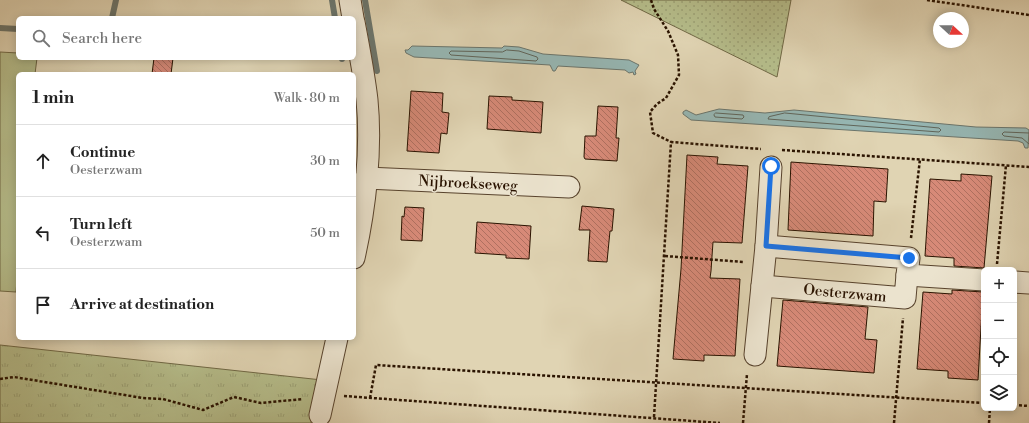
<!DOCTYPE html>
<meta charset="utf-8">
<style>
:root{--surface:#fff;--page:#f6f6f6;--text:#222;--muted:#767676;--line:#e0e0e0}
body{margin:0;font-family:"Libre Bodoni",serif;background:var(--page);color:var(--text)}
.controls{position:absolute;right:12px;bottom:12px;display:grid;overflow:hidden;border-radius:6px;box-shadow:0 2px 10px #0003}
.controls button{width:36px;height:36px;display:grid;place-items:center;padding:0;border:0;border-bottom:1px solid var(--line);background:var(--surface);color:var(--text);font:20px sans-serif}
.compass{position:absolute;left:933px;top:12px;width:36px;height:36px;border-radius:50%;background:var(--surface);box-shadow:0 2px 10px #0003;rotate:111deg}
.stop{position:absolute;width:12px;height:12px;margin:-9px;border:3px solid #1a73e8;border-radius:50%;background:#fff}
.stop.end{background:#1a73e8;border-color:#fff;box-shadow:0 1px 4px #0008}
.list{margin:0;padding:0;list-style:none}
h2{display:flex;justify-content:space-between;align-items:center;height:52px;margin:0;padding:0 16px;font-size:17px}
h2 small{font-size:13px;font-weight:400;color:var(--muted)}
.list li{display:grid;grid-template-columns:26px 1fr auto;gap:12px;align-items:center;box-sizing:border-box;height:72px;padding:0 16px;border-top:1px solid var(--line)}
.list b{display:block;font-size:15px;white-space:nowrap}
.list p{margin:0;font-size:13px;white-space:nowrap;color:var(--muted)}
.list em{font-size:13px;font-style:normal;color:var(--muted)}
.icon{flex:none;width:22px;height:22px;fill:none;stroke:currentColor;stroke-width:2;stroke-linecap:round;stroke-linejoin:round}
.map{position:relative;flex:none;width:1029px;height:423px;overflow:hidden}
.search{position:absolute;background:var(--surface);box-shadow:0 2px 10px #0003;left:16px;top:16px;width:340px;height:44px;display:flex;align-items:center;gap:10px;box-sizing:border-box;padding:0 14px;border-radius:6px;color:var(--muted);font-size:15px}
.panel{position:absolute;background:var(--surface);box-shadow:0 2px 10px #0003;left:16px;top:72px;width:340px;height:268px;border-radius:6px}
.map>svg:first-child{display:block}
</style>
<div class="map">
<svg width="1029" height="423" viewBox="0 0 1029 423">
<defs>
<pattern id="grass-tufts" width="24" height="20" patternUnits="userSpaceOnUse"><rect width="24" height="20" fill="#b5bc8a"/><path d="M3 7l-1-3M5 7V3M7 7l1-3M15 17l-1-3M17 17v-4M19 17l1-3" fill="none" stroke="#9ca175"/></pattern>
<pattern id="park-dots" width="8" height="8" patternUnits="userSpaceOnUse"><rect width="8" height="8" fill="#b5bc8a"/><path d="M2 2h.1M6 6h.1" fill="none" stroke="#9ca175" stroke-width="1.8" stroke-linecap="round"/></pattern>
<pattern id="building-back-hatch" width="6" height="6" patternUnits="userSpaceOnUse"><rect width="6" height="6" fill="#d78a78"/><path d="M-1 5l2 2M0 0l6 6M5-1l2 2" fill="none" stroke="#af7060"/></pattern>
</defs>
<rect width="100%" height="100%" fill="#e0d4b3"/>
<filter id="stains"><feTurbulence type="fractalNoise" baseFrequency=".005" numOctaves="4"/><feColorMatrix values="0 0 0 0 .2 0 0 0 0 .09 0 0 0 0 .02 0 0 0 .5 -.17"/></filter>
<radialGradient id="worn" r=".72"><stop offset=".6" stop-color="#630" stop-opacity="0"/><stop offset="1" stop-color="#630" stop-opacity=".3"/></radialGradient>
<polygon fill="url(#grass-tufts)" stroke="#706845" points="0,345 322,380 311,423 0,423"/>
<polygon fill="url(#park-dots)" stroke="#706845" points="621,0 791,0 777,77"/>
<polygon fill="#b5bc8a" stroke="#706845" points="0,52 18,53 18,58 37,58 35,74 18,74 18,268 16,292 0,291"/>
<g fill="#96b7b4" stroke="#6b756c">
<polygon points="412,46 502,48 504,46 519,47 543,54 629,60 639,65 635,71 636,74 634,75 633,72 629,73 625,70 558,66 555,71 553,71 550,65 414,57 406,53 405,50 408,50"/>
<polygon points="719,109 765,113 794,110 976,127 1026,128 1029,130 1028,148 1025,148 1023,143 1018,141 691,120 683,114 683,112 686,110 696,115"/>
</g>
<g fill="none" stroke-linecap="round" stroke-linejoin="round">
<g stroke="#60655a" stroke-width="1">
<polygon points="507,50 519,51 537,57 538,59 536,61 451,55 449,53 451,51 502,52"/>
<polygon points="716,113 743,115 744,117 742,119 715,117 714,115"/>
<polygon points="785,113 939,128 941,130 939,132 768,119 769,117"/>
<polyline points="1029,133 1004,132 1002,134 1004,136 1022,138 1029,144"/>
</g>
<g stroke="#6b756c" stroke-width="6">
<polyline points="332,0 335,18"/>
<polyline points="365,0 377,71"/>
<polyline points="112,18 116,0"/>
<polyline points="0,28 18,29"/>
<polyline points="342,58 342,59"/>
</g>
</g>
<g fill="url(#building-back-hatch)" stroke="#2a1300">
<polygon points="154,58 173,58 171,74 152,74"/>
<polygon points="411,91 443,93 442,112 449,113 447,134 441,133 439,153 407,151"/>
<polygon points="489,96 512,97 512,100 543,102 541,133 487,129"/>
<polygon points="598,106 618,107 616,138 619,138 617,161 585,159 584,157 585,136 596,136"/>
<polygon points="687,155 718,157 717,164 748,166 742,243 713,242 711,271 710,278 740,279 735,356 704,355 704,361 673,359 681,269"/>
<polygon points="791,162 888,169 886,202 874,201 873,236 788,230"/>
<polygon points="961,174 992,176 984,268 954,266 954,258 925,256 930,179 961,181"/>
<polygon points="582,206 614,209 612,231 610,231 607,262 588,261 590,230 579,230"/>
<polygon points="405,207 424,208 422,241 401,240 402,216 404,217"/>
<polygon points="477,222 531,226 529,259 506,258 506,255 475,253"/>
<polygon points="952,290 983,292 978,380 948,378 948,371 917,369 923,292 952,294"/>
<polygon points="783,300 868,307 865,339 877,340 874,373 777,366"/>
</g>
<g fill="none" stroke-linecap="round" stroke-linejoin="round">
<g stroke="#58432d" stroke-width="23">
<g id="minor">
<polyline points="350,0 353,18"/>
<path d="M354,22C359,48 364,74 367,100C372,150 365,209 354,258"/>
<polyline points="366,178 569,187"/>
<polyline points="766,246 909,258 907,275 984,280"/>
<polyline points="1014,282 1029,283"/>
<polyline points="762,286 905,298 907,275"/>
<polyline points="755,355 766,246 771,167"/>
<polyline points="320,415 337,338"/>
</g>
</g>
<g stroke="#2a1300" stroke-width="2.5" stroke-dasharray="3 2" stroke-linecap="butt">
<polyline points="651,0 654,9 668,31 678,55 679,75 666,98 657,104 650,112 653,133 671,142"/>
<polyline points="927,0 1029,15"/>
<polyline points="782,150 1029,167"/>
<polyline points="911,238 920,159"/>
<polyline points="665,256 744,262"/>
<polyline points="997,264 1006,165"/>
<polyline points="0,379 14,377 143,398 163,399 203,410 234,397 261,403 303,399"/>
<polyline points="344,396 720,423"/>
<polyline points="370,398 376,365 984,403"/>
<polyline points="1014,405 1029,406"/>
<polyline points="654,417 671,142 761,149"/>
<polyline points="743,423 747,374"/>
<polyline points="894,423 903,318"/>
<polyline points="989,423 990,408"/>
</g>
<use href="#minor" stroke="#ebe3ce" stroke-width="21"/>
</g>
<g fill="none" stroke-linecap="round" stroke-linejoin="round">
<polyline stroke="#1a73e8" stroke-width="5" points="771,166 766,246 909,258"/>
</g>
<g text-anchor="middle" stroke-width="3" stroke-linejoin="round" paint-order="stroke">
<g font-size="15" fill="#2a1300" stroke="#ebe3ce">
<text transform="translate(468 183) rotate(3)" y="5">Nijbroekseweg</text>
<text transform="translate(845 293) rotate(5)" y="5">Oesterzwam</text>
</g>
</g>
<rect width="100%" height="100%" filter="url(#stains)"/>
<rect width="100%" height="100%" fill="url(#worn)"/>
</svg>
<div class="controls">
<button>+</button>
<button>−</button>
<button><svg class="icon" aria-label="locate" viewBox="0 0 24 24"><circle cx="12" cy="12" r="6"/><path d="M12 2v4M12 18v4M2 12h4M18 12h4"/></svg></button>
<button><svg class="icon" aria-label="layers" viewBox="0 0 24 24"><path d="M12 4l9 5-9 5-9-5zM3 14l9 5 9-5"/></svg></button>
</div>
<svg class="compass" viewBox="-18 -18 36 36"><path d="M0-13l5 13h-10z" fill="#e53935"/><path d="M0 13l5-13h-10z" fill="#767676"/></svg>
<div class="stop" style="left:771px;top:166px"></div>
<div class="stop end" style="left:909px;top:258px"></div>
<div class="search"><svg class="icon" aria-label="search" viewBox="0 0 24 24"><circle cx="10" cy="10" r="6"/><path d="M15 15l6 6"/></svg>Search here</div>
<section class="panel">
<h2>1 min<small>Walk · 80 m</small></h2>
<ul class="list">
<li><svg class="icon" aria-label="ahead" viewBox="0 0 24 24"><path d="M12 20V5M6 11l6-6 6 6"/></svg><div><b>Continue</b><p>Oesterzwam</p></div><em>30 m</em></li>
<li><svg class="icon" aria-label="left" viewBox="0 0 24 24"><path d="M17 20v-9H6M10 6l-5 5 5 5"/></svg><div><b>Turn left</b><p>Oesterzwam</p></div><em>50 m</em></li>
<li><svg class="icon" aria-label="arrive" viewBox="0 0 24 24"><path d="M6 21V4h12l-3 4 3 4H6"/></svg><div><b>Arrive at destination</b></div></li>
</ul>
</section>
</div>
